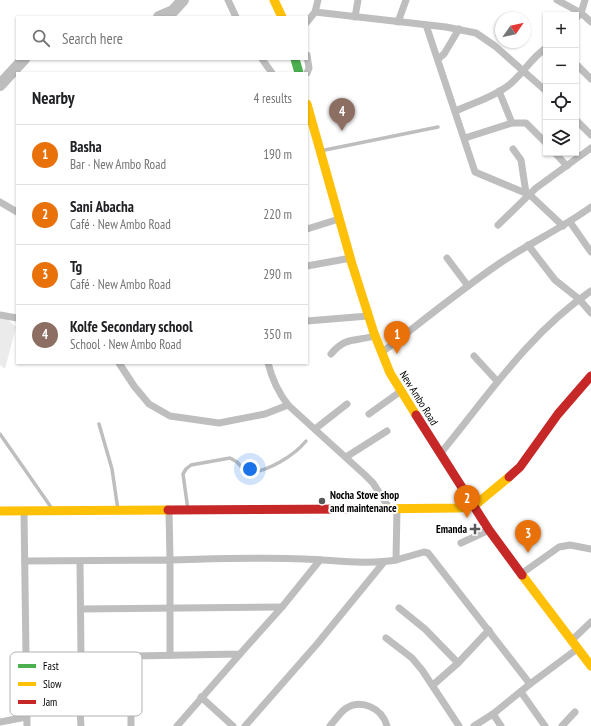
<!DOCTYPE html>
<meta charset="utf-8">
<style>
:root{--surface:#fff;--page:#f6f6f6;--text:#202124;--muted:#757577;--line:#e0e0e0;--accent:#111827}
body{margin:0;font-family:"PT Sans Narrow",sans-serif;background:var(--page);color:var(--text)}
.controls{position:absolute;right:12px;top:12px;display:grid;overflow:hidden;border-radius:0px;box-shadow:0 1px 3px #0004}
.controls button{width:36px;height:36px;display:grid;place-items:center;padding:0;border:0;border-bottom:1px solid var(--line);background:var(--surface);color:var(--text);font:20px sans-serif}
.compass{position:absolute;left:495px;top:12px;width:36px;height:36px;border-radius:50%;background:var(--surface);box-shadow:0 1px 3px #0004;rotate:56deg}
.you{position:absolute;left:250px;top:469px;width:14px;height:14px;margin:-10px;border:3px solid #fff;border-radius:50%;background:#1a73e8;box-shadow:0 0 0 6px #1a73e833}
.badge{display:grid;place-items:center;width:26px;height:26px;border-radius:50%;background:var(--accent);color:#fff;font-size:13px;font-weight:700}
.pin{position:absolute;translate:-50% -33px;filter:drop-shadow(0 1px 2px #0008)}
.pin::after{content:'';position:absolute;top:21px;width:14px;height:12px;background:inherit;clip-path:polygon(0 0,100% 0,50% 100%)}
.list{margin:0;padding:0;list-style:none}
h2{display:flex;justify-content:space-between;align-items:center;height:52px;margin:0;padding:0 16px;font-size:17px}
h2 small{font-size:13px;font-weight:400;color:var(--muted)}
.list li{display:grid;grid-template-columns:26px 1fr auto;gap:12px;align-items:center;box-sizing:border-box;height:60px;padding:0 16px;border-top:1px solid var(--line)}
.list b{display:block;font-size:15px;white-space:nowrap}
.list p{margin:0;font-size:13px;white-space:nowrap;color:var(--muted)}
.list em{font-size:13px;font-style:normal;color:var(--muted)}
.icon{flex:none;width:22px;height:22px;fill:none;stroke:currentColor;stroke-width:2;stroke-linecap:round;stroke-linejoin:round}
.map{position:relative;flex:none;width:591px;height:726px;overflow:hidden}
.search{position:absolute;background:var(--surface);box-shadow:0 1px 3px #0004;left:16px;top:16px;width:292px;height:44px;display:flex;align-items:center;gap:10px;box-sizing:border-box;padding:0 14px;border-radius:0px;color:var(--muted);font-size:15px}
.panel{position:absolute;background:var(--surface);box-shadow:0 1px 3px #0004;left:16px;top:72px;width:292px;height:292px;border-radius:0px}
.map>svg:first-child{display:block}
</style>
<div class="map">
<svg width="591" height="726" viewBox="0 0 591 726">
<rect width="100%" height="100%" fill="#fff"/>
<polygon fill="#ebebeb" points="0,312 16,327 5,369 0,365"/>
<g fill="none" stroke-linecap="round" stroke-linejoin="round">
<g stroke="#bdbdbd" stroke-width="12">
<polyline points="159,17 173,11 183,0"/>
<polyline points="0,85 24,59"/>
</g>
<polyline stroke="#b9b9b9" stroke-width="1" stroke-dasharray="1 2" stroke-linecap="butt" points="33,698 72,697"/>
<g stroke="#bebebe" stroke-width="3.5">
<polyline points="320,151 438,127"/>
<polyline points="99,424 112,469 118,510"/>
<polyline points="0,434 53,510"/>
<path d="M188,510L183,474L186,469L191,465L230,458L237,462L247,473C267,472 294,456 306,441"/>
</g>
<g stroke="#bebebe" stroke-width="7">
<polyline points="228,0 236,17"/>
<polyline points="557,0 581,13 591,22"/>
<polyline points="315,12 446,27 476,33 495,46 546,91"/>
<polyline points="355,17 358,0"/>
<polyline points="576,18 581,13 585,0"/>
<polyline points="307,22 315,12 318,0"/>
<polyline points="398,22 406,0"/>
<polyline points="426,25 475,172 530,195 563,226"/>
<polyline points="307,55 309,68 307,73"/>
<polyline points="262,59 272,73"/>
<polyline points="438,59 444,54 459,29"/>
<polyline points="576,64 591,79"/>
<path d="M456,111C473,103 494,97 509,85C523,74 531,58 546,48"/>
<polyline points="576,120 591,135"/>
<polyline points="512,123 526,123 546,143"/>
<polyline points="465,138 512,123 499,91"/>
<polyline points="513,149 521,160 526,193"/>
<polyline points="555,153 567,166"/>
<polyline points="0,202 17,212"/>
<polyline points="570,222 591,252"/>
<polyline points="498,225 536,188 591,148"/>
<polyline points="307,229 339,219"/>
<polyline points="528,245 555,280 579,299 591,313"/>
<polyline points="447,258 468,286"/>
<polyline points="307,266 351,258"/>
<polyline points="0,315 17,318"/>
<polyline points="307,321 368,316"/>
<path d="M381,353C420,323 459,291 500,263C530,243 562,228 591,207"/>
<path d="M331,354C346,336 355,342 374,336"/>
<polyline points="474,356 497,381"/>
<polyline points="119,363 134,386 149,404 170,416 219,423 265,414 288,405"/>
<path d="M268,363C272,379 278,392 288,405L365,475L373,483L389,508"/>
<polyline points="369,414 401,391"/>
<polyline points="315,429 347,404"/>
<path d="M440,454C488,396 528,334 591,291"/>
<polyline points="346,457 387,431"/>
<polyline points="397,509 396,560 424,552 428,553 530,684 493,714 474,726"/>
<path d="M169,511L170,560C215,559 260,557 304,559C335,560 366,565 396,560"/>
<polyline points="24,512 27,726"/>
<polyline points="461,543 489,530"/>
<polyline points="25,561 170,560 170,655"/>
<polyline points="80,562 81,657 240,654 282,607 320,560"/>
<polyline points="521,574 559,547 570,545 591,549"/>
<polyline points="399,608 425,629 458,663"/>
<polyline points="81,609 282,607"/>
<polyline points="386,638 412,658 422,670 459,726"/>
<polyline points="571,641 591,622"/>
<polyline points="530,684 577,649"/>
<polyline points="433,685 458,663 489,630"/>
<polyline points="521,692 545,726"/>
<polyline points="201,697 233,726"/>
<polyline points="493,714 501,726"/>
<polyline points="0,722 26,717"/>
<polyline points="81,726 79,696 81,657"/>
<polyline points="131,726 131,656"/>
<polyline points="177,726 240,654"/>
<polyline points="245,726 317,644 384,562"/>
<path d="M330,726C335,720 339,714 345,709C361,698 382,708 387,726"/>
<polyline points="562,726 575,712"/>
</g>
<polyline stroke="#4caf50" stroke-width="9" points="295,59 299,73"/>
<g stroke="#ffc107" stroke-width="9">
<polyline points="274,0 282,17"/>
<polyline points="307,104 352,264 374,333 390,373 416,415"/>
<polyline points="363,509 459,508 474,506 509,477"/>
<polyline points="0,511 168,510"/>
<polyline points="522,575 591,666"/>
</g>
<g stroke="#c62828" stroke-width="9">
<polyline points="416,415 489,530 522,575"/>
<polyline points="509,477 520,467 558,414 591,376"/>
<polyline points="168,510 363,509"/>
</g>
</g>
<g fill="#595959" stroke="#fff" stroke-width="1.5">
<circle cx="322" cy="501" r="4"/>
<path d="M473 523h4v4h4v4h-4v4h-4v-4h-4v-4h4z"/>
</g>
<g text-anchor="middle" stroke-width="4" stroke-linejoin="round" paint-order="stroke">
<g font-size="11" fill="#000" stroke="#fff">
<text transform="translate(419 398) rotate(58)" y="4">New Ambo Road</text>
</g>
<g font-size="11" font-weight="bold" fill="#000" stroke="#fff" text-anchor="start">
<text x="330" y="499">Nocha Stove shop<tspan x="330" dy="13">and maintenance</tspan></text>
<text x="467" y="533" text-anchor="end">Emanda</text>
</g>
</g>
<rect x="10" y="652" width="132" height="64" rx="6" fill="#fff" stroke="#b2b2b2" stroke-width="1"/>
<rect x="18" y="664" width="18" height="4" fill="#4caf50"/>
<rect x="18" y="682" width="18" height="4" fill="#ffc107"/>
<rect x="18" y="700" width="18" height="4" fill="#c62828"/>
<g font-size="11" fill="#000">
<text x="43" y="670">Fast</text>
<text x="43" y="688">Slow</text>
<text x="43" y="706">Jam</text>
</g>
</svg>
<div class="controls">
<button>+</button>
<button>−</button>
<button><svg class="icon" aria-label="locate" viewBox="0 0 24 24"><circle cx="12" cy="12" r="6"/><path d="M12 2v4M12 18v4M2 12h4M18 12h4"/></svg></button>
<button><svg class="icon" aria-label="layers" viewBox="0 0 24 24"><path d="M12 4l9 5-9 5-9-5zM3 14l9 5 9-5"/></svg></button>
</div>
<svg class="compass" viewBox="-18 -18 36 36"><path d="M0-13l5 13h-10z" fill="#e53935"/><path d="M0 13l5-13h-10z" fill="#757577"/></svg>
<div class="you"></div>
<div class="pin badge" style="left:397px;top:354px;background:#e8710a">1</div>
<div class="pin badge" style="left:467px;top:518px;background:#e8710a">2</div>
<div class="pin badge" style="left:528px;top:553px;background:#e8710a">3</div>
<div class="pin badge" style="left:342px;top:131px;background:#8d6e63">4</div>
<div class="search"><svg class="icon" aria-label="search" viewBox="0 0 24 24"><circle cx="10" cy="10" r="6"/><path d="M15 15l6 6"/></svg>Search here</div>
<section class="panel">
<h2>Nearby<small>4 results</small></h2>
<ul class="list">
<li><span class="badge" style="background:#e8710a">1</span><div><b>Basha</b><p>Bar · New Ambo Road</p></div><em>190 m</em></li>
<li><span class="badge" style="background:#e8710a">2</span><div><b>Sani Abacha</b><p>Café · New Ambo Road</p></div><em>220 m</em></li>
<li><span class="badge" style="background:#e8710a">3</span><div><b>Tg</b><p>Café · New Ambo Road</p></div><em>290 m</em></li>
<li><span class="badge" style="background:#8d6e63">4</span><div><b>Kolfe Secondary school</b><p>School · New Ambo Road</p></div><em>350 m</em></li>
</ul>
</section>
</div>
